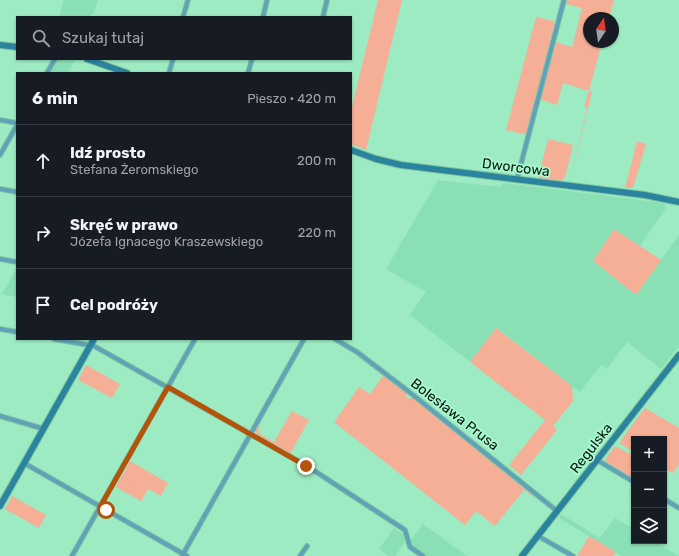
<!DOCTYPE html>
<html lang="pl">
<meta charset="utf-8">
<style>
:root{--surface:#171b24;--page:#242831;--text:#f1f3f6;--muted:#9ea1a6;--line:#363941}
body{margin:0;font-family:Rubik,sans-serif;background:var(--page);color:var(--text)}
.controls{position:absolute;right:12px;bottom:12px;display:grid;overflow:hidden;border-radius:0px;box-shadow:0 1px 3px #0004}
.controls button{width:36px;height:36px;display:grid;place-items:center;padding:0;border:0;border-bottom:1px solid var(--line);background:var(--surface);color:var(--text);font:20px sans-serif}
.compass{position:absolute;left:583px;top:12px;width:36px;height:36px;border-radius:50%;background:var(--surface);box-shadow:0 1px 3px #0004;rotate:13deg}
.stop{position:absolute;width:12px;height:12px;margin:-9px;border:3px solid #b45309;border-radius:50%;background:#fff}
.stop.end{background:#b45309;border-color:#fff;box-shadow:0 1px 4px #0008}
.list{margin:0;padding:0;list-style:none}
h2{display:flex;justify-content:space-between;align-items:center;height:52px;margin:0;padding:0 16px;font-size:17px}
h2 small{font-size:13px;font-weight:400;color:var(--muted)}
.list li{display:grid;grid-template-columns:26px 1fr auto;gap:12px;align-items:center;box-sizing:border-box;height:72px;padding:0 16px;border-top:1px solid var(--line)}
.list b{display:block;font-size:15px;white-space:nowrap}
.list p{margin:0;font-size:13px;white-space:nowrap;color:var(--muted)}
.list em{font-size:13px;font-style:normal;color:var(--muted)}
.icon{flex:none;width:22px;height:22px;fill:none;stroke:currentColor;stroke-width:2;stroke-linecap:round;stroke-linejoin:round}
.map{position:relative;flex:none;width:679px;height:556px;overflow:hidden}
.search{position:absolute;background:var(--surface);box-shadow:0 1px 3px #0004;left:16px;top:16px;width:336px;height:44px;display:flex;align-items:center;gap:10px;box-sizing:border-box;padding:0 14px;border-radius:0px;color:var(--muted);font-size:15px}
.panel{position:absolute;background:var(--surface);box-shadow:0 1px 3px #0004;left:16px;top:72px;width:336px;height:268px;border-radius:0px}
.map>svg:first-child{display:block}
</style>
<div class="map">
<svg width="679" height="556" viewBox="0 0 679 556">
<rect width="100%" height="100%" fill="#9debc2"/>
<g fill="#8ae0b5">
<polygon points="64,0 98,0 93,14 86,17 59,17"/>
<polygon points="60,59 75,60 68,73 49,73 56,61"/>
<polygon points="438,180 500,187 503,183 664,203 666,208 640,246 614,230 636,295 679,235 679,346 661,369 627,342 607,369 601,365 580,392 497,328 470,362 410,315 426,292 386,269"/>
<polygon points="17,267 16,297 2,294 10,280"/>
<polygon points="561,514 600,538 615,518 634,529 634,541 654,541 679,556 622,556 559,518"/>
<polygon points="423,524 467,556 426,556 413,547 411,540"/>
<polygon points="394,528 404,535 405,542 395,556 388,556 379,549"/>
</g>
<g fill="#f5af96">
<polygon points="378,0 402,0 366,150 351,144 351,110"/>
<polygon points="565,0 614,0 609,18 589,18 589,42 602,42 589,91 592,92 571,177 587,108 584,106 589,91 563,83 557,105 539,99 555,42 572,47 582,8 566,4"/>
<polygon points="536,17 554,21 554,25 527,133 522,134 506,130"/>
<polygon points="548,139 573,145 565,177 561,181 538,178"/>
<polygon points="637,141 646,144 633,188 625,188"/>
<polygon points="614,229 661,260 636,295 593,261"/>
<polygon points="496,328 572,386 573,401 553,426 557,430 521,475 509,465 545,420 470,362"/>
<polygon points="86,365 120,384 112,398 78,380"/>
<polygon points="377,371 408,393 406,397 409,399 413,397 538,500 524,490 495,526 476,511 465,525 334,422 359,387 370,394 383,376"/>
<polygon points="645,408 679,428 679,464 673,473 664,469 664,439 634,439 634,452 619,443"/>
<polygon points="292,411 309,420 291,452 292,455 257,435 256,431 261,423 259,429 260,434 274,442"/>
<polygon points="615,446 634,456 634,479 605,461 606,458"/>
<polygon points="130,461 168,483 161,496 148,489 141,501 116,487"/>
<polygon points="12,496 46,515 39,528 5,509"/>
<polygon points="589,536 616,552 613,556 577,556"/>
</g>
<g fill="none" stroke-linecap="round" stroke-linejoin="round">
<g stroke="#81c5a1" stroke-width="6">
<g id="street">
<polyline points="183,17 188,0"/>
<polyline points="263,17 267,0"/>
<polyline points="323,17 327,0"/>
<polyline points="47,73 55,59"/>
<polyline points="169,73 173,59"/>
<polyline points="248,73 252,59"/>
<polyline points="0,120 17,123"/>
<polyline points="0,155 17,125"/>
<polyline points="517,179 564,0"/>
<polyline points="0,189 17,192"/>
<polyline points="0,259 17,262"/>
<polyline points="0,329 17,332"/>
<polyline points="54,339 94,346 307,466 405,530 410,547 423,556"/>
<polyline points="335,339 357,352 408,391 557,511"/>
<polyline points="0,416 44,429"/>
<polyline points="597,460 634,482"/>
<polyline points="24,463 187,556"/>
<polyline points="664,499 679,508"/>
<polyline points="538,536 573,556"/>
<polyline points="72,556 195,339"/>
<polyline points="182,556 304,339"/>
<polyline points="300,556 307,546"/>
</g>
</g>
<g stroke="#81c5a1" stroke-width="8">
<g id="secondary">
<polyline points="0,45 17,47"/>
<polyline points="87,59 127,73"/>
<polyline points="351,150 376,159 401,165 645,195 679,202"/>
<polyline points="0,506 94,339"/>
<polyline points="522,556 679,355"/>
</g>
</g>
<use href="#street" stroke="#60a2b8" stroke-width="4"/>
<use href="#secondary" stroke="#2b849e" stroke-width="6"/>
</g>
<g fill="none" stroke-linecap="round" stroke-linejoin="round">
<polyline stroke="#b45309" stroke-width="5" points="106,510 100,507 168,387 306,466"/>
</g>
<g text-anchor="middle" stroke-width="3.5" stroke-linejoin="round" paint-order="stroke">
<g font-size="14" fill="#01160c" stroke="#aaf8cf">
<text transform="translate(516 167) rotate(7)" y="5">Dworcowa</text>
<text transform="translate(455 414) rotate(38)" y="5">Bolesława Prusa</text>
<text transform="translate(591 448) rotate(-52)" y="5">Regulska</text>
</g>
</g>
</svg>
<div class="controls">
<button>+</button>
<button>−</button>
<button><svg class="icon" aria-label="layers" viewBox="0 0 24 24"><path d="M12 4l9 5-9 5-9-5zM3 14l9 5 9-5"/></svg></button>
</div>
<svg class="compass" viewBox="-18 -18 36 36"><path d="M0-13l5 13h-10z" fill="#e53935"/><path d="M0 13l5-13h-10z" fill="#9ea1a6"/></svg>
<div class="stop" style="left:106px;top:510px"></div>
<div class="stop end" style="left:306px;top:466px"></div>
<div class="search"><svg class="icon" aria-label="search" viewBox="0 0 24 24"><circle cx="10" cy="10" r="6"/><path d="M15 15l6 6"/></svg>Szukaj tutaj</div>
<section class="panel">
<h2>6 min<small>Pieszo · 420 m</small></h2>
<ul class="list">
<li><svg class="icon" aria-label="ahead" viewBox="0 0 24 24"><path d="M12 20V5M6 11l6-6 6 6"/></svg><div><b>Idź prosto</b><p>Stefana Żeromskiego</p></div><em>200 m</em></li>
<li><svg class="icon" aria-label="right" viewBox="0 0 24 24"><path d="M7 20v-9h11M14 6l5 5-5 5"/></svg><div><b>Skręć w prawo</b><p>Józefa Ignacego Kraszewskiego</p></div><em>220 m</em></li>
<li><svg class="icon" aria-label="arrive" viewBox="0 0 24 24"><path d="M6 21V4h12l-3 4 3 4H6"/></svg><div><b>Cel podróży</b></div></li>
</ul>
</section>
</div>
